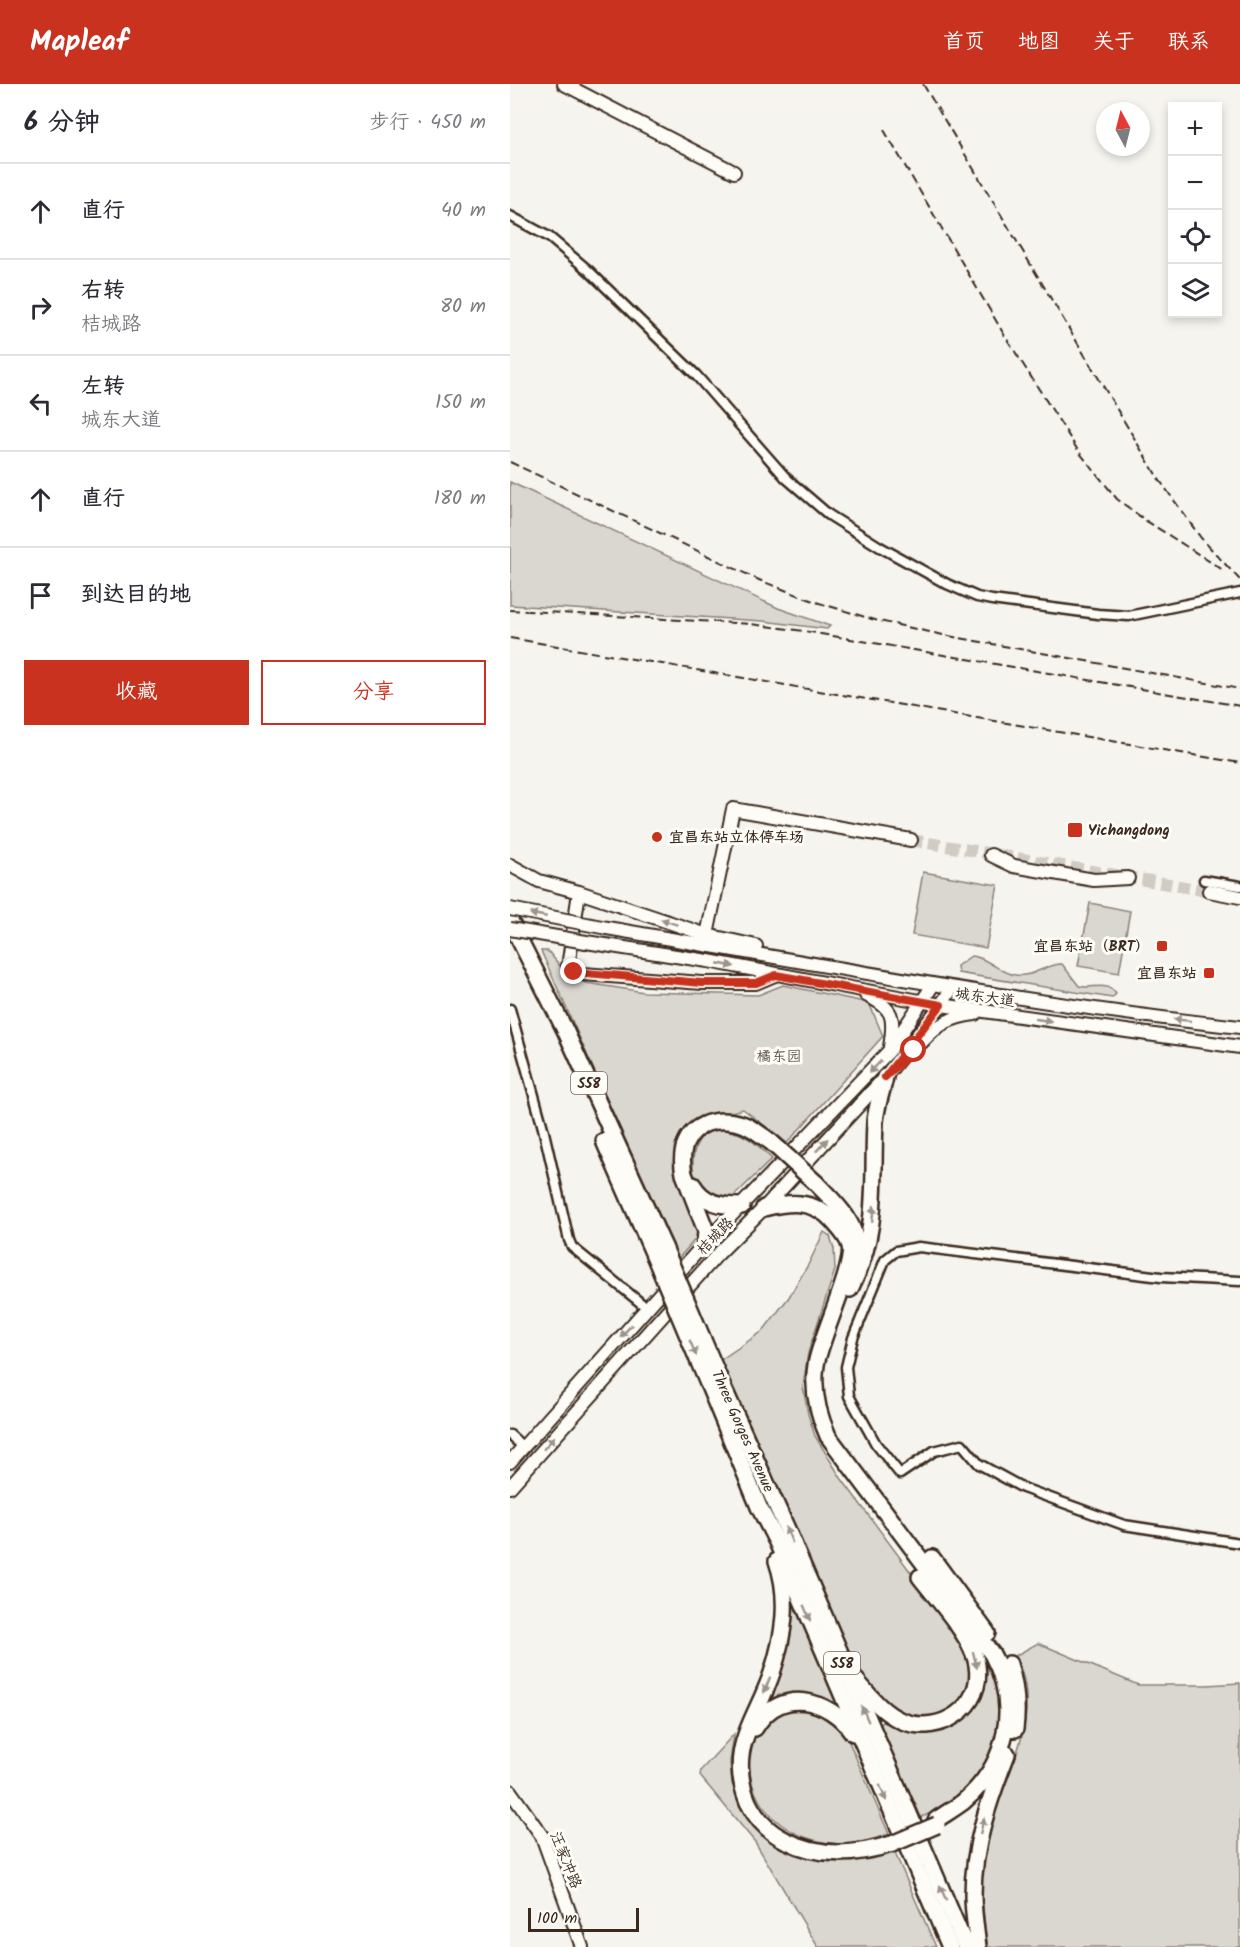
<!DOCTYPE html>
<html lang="zh">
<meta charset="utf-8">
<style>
:root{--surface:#fff;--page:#f7f7f7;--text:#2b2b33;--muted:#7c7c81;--line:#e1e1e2;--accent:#c8321e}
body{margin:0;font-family:Kalam,"LXGW WenKai TC",sans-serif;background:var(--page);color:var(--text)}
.controls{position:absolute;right:18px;top:18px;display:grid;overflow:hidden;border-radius:0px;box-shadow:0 3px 9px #0003}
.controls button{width:54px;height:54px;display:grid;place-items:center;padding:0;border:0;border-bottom:2px solid var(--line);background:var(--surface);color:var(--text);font:30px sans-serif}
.compass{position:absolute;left:586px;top:18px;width:54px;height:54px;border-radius:50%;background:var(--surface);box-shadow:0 3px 9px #0003;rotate:353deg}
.scale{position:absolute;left:18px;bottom:15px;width:111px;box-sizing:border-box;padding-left:6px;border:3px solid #3b2a1e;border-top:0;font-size:16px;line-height:21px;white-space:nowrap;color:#3b2a1e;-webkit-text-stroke:4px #fdfcf7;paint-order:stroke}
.stop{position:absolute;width:18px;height:18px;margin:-14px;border:4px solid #c8321e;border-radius:50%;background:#fff}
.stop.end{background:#c8321e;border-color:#fff;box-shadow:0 2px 6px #0008}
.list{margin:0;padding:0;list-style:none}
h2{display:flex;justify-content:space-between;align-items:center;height:78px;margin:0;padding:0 24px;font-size:26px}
h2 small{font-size:20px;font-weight:400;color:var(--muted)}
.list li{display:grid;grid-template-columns:39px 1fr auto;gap:18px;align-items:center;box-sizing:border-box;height:96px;padding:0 24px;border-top:2px solid var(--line)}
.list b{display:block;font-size:22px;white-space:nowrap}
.list p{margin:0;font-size:20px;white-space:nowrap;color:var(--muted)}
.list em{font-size:20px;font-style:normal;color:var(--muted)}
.actions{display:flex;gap:12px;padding:18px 24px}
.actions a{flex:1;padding:14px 0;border:2px solid var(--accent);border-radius:0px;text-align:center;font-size:21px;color:var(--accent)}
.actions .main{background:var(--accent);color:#fff}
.icon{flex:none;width:33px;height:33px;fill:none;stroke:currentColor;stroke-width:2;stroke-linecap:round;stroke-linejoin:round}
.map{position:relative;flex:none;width:730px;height:1863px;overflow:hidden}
header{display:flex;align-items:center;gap:36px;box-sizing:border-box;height:84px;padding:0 30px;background:var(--accent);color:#fff}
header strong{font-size:28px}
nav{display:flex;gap:33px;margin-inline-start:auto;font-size:21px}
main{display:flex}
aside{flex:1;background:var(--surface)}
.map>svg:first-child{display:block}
</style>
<header>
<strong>Mapleaf</strong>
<nav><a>首页</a><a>地图</a><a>关于</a><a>联系</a></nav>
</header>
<main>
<aside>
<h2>6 分钟<small>步行 · 450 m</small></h2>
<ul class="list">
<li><svg class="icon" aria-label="ahead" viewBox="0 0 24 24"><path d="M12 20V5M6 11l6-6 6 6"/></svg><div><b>直行</b></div><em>40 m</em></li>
<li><svg class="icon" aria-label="right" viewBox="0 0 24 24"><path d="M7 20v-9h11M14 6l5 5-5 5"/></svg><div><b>右转</b><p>桔城路</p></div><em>80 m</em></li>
<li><svg class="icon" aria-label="left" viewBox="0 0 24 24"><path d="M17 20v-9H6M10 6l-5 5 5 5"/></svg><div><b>左转</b><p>城东大道</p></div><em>150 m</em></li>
<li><svg class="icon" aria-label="ahead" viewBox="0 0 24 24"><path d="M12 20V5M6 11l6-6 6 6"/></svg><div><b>直行</b></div><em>180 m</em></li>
<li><svg class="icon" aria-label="arrive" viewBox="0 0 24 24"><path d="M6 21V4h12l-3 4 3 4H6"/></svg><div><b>到达目的地</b></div></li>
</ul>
<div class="actions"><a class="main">收藏</a><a>分享</a></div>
</aside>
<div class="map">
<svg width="730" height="1863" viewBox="0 0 730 1863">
<rect width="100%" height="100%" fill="#f5f4ee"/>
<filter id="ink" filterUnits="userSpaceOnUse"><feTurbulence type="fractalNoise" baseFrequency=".0167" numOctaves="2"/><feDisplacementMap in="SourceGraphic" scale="12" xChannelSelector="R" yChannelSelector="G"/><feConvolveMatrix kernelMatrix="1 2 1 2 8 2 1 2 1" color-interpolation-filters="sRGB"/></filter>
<g filter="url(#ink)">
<g fill="#dad6d0" stroke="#8a8077" stroke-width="1.5">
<polygon points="0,398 268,524 320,542 317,545 253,537 0,521"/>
<polygon points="413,788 488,801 476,864 402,851"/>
<polygon points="580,819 620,827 609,889 568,882"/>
<polygon points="31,867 38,867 59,893 76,899 134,908 248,911 273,901 359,919 373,952 277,1059 233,1025 192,1035 172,1051 166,1063 166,1079 188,1152 168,1175"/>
<path d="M461,872C475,872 488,888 505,891C523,894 535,880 552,880L569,902C582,906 597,896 606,910L602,914L448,889L447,882Z"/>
<path d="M210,1045C236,1049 244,1057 262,1075L221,1115L203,1112L184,1094C181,1071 183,1049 210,1045Z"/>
<path d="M314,1148L320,1152L324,1165L325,1186L298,1269L293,1303L298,1330L305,1352L331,1394L462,1571C463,1583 465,1596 458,1607C444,1633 414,1640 389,1626C370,1616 356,1597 344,1580L209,1277L253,1247L279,1213L298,1181Z"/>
<polygon points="275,1493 332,1627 313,1618 249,1630 264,1596"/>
<path d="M528,1559L628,1601H697L730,1599V1863H478C473,1834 470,1800 474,1771C482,1711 531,1650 512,1589C511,1583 506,1578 503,1573Z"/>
<path d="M477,1575C507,1630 489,1687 437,1722C429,1727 419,1729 411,1733L370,1641L373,1638C383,1641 394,1647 405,1648C436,1653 471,1630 474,1597C475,1592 472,1584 472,1579Z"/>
<path d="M276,1625C305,1625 317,1627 336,1651L379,1750C364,1755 349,1760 334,1760C289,1759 246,1735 240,1688C236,1652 248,1643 276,1625Z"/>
<polygon points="224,1650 220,1678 222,1700 231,1718 260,1755 278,1767 308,1775 342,1778 384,1767 426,1863 308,1863 245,1758 190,1692 191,1686"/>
</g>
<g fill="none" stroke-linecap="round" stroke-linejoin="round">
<polyline stroke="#d0ccc4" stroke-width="12" stroke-dasharray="12 6" stroke-linecap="butt" points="401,756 699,807"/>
<g stroke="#3b2a1e" stroke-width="13">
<g id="street">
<polyline points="0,132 39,153 78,186 186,291 276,394 319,431 370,463 437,500 467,513 482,516 588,530 619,532 730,509"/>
<polyline points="694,796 730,802"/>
<polyline points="0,925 33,1044 59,1156 62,1163 137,1224"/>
<polyline points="730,1197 651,1193 409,1163 386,1167 375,1176 343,1254 336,1283 339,1312 366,1360 390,1390 424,1367 452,1360 469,1380 513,1404 614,1441 730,1459"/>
<polyline points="0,1351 13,1363"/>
</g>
</g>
<g stroke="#3b2a1e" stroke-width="16">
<g id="secondary">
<polyline points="54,0 224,88"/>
<polyline points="481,771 504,782 584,796 618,794"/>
<polyline points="699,807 730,813"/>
<polyline points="197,851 223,725 401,756"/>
<polyline points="0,1707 32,1752 72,1863"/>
</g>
</g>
<g stroke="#3b2a1e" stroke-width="16">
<g id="primary">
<polyline points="0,781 29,797 69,808"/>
<path d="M97,844C307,880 517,920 730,943"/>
<polyline points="76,858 198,877 431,921 730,963"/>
<polyline points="246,862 197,851 69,808 58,883 64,888 73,890 192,899 246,899 265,891"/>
<path d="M356,911C384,924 385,933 380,963"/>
<path d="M411,959C428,941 439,933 465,930"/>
<polyline points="0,1378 195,1159 379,967 423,901"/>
<polyline points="0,1403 207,1171 254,1124 375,993 431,921 442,904"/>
</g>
</g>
<g stroke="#3b2a1e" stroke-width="20">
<g id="highway">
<polyline points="0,837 56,948 154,1163"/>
<polyline points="94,1057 144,1171"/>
<path d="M306,1099C325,1119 346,1136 347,1166"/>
<path d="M183,1101C194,1120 212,1122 232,1122"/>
<path d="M254,1124C279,1118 302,1115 322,1136C328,1143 338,1153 340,1162C345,1183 310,1254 306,1281C302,1306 308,1330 318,1352L482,1570C510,1622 498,1680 453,1718C445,1724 435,1730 426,1736"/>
<path d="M195,1159L196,1147L174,1090C166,1052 191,1030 229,1039C241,1042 251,1051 261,1058"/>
<path d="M340,1205C370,1147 362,1100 365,1038C366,1023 372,1008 375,993"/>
<polyline points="209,1294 277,1445 456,1863"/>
<polyline points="199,1302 249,1423 267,1458 440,1863"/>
<polyline points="422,1474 477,1549"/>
<path d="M267,1477C280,1514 274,1552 262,1589C246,1636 216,1666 238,1718C246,1735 259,1748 275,1756C310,1774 346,1771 382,1760"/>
<path d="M499,1580C506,1602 508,1621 505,1645"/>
<path d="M345,1595C359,1611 372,1629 392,1637C430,1652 474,1623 467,1581C463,1554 427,1515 410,1493"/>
<path d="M245,1644C270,1602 319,1614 343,1649"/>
<path d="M468,1863C466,1846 463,1828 463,1811C463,1762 479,1716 497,1670"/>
</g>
</g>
<use href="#street" stroke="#fdfcf7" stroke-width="8"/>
<use href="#secondary" stroke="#fdfcf7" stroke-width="12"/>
<use href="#primary" stroke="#fdfcf7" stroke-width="12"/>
<use href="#highway" stroke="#fdfcf7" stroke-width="15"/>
<g stroke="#3b2a1e" stroke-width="2" stroke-dasharray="9 4.5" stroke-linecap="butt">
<polyline points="413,0 648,394 691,454 730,496"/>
<polyline points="374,46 495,252 569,368 607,415 635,436 713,486"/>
<polyline points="0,378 249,496 306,518 365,536 433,551 730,605"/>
<polyline points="0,526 241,540 294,547 730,622"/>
<polyline points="0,554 730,679"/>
</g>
<g stroke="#3b2a1e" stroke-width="16" stroke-linecap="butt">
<g id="primary-bridge">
<polyline points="0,825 97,844"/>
<polyline points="0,845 76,858"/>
</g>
</g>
<g stroke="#3b2a1e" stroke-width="20" stroke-linecap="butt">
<g id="highway-bridge">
<polyline points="261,1058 306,1099"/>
<polyline points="154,1163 209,1294"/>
<polyline points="144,1171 199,1302"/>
<polyline points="382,1760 427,1741"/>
</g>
</g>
<use href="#primary-bridge" stroke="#fdfcf7" stroke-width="12"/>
<use href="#highway-bridge" stroke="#fdfcf7" stroke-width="15"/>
</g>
<defs><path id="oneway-solid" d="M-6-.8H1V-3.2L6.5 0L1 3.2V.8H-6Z" transform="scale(1.5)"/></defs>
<g fill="#9c938a">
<use href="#oneway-solid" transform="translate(28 831) rotate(-169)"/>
<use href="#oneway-solid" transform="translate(159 838) rotate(-162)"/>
<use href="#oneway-solid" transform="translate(216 881) rotate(11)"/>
<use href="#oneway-solid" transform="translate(533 936) rotate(8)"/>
<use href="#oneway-solid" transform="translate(672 936) rotate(-174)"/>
<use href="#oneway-solid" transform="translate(365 983) rotate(134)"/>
<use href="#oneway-solid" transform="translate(312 1061) rotate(-47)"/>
<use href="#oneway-solid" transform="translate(363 1130) rotate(-84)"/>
<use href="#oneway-solid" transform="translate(116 1247) rotate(133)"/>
<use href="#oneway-solid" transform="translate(183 1264) rotate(67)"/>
<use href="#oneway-solid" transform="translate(39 1359) rotate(-49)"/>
<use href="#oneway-solid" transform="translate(279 1451) rotate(-113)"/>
<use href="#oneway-solid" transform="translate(297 1529) rotate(67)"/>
<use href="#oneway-solid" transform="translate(465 1576) rotate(76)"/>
<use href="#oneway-solid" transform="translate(257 1601) rotate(111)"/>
<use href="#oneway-solid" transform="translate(355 1630) rotate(-114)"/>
<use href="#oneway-solid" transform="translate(373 1709) rotate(68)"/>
<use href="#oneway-solid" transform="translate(472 1742) rotate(-77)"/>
<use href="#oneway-solid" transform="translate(433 1809) rotate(-113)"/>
</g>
</g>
<g fill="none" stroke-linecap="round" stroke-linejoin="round" filter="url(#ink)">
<polyline stroke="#c8321e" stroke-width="8" points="64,888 192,899 246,899 266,891 431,921 375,993 404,966"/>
</g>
<g fill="#c8321e" stroke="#fdfcf7" stroke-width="2">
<rect x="557" y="738" width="16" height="16" rx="3"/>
<circle cx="147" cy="753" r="6"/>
<rect x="646" y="856" width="12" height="12" rx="3"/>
<rect x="693" y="883" width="12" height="12" rx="3"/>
</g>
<g text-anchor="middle" stroke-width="6" stroke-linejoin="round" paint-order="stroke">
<g fill="#fdfcf7" stroke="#75695f" stroke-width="1.5">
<rect x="61" y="988" width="36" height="22" rx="4.5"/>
<rect x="314" y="1568" width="36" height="22" rx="4.5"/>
</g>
<g font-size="14" font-weight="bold" fill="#3b2a1e">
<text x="79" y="1004">S58</text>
<text x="332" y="1584">S58</text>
</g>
<g font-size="15" font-weight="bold" fill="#3b2a1e" stroke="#fdfcf7" text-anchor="start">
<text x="578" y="751">Yichangdong</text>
<text x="159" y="758">宜昌东站立体停车场</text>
<text x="640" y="867" text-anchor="end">宜昌东站（BRT）</text>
<text x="687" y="894" text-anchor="end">宜昌东站</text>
</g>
<g font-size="15" fill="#3b2a1e" stroke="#fdfcf7">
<text transform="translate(475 913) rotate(8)" y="5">城东大道</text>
<text transform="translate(205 1152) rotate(-46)" y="5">桔城路</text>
<text transform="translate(233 1347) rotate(66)" y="5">Three Gorges Avenue</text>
<text transform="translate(56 1776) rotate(68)" y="5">汪家冲路</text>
</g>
<g font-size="15" fill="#63554a" stroke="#fdfcf7">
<text x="269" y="977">橘东园</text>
</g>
</g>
</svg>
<div class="controls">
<button>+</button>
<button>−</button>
<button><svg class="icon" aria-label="locate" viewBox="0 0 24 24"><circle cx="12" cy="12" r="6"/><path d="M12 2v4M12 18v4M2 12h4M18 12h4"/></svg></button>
<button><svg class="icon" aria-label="layers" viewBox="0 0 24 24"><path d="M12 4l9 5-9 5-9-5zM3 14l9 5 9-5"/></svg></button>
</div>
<svg class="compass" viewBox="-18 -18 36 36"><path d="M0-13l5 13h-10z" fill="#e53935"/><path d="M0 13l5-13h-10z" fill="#7c7c81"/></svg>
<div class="scale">100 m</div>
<div class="stop" style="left:404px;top:966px"></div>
<div class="stop end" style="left:64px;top:888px"></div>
</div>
</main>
